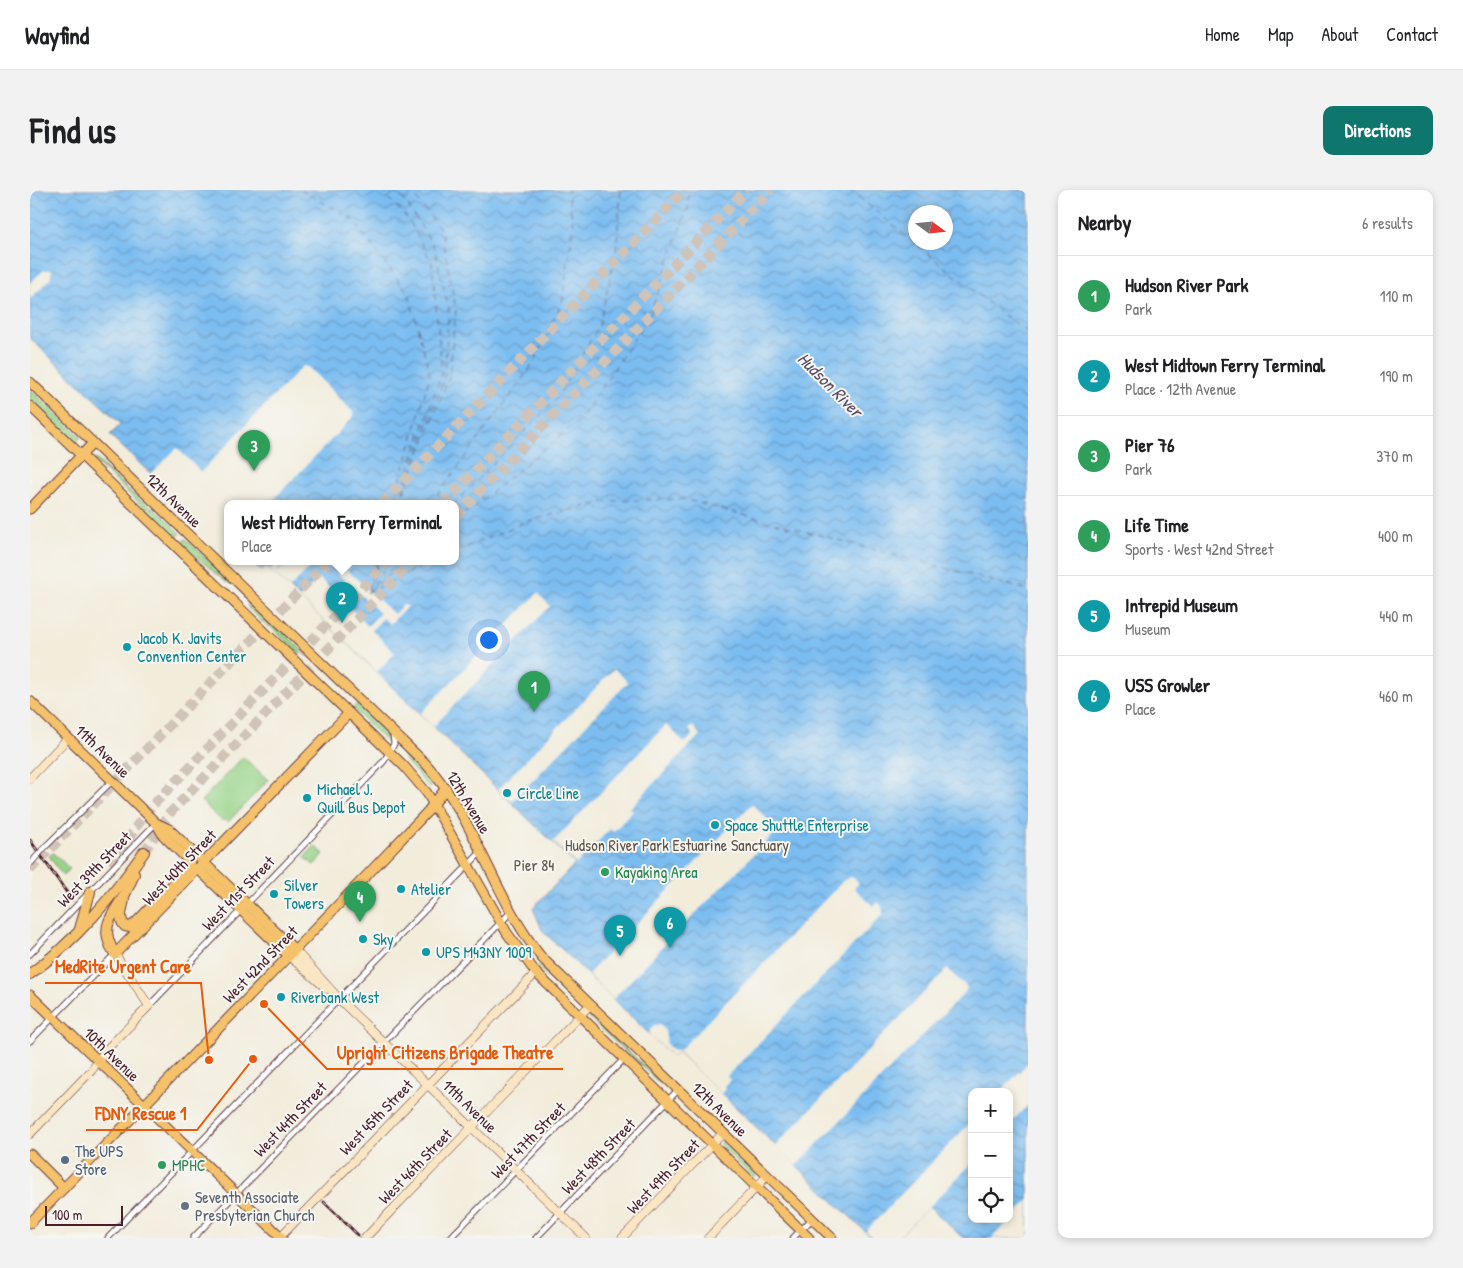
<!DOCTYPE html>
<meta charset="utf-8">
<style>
:root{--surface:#fff;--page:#f2f2f2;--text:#202124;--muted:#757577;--line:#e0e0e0;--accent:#0f766e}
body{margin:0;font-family:"Patrick Hand",sans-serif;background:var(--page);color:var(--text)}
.controls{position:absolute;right:15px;bottom:15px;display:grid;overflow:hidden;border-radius:10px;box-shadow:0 2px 8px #0003}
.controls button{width:45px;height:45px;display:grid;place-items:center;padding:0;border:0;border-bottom:1px solid var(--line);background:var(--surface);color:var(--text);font:25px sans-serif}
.compass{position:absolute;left:878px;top:15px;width:45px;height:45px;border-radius:50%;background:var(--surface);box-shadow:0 2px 8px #0003;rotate:105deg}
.scale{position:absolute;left:15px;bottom:12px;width:78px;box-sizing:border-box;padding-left:5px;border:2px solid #4a1f2b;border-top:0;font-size:14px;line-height:18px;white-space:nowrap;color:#4a1f2b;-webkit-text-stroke:4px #f6f6f2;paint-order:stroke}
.you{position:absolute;left:458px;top:449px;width:18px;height:18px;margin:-12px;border:4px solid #fff;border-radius:50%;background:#1a73e8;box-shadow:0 0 0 8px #1a73e833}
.badge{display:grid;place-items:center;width:32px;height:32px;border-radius:50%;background:var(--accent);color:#fff;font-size:16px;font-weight:700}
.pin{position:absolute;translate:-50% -41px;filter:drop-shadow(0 1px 2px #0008)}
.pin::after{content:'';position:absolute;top:26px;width:18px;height:15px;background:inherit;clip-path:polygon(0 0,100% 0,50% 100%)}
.popup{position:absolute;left:194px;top:310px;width:235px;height:65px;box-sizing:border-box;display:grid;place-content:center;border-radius:10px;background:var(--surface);filter:drop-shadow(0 1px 4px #0005);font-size:16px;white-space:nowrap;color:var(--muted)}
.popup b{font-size:19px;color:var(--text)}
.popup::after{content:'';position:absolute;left:50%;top:100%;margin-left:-10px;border:10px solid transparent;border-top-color:var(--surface)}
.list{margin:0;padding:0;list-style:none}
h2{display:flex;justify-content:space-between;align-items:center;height:65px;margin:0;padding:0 20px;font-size:21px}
h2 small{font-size:16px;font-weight:400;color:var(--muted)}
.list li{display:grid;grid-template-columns:32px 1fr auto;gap:15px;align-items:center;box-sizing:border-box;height:80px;padding:0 20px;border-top:1px solid var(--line)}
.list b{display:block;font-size:19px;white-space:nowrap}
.list p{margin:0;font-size:16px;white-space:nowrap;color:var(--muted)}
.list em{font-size:16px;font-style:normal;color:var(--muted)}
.icon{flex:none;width:28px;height:28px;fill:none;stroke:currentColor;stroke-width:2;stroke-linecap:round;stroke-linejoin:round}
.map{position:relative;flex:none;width:998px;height:1048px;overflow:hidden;border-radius:10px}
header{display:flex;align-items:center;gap:30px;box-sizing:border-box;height:70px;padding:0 25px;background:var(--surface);border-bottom:1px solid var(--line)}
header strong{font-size:24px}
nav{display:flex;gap:28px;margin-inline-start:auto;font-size:18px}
.intro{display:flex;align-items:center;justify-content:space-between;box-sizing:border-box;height:120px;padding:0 30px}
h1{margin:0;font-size:35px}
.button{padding:12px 22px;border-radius:10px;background:var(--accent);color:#fff;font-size:18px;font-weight:700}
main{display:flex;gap:30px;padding:0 30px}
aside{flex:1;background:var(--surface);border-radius:10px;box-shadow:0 2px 8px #0003}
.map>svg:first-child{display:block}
</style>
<header>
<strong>Wayfind</strong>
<nav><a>Home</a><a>Map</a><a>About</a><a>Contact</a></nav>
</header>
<div class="intro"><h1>Find us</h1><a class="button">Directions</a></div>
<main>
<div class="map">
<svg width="998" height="1048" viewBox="0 0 998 1048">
<defs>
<pattern id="water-waves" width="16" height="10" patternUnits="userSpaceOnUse" patternTransform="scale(1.25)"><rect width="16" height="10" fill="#7cbdf1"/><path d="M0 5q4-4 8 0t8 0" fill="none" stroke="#6899c3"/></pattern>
</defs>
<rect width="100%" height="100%" fill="#f6f6f2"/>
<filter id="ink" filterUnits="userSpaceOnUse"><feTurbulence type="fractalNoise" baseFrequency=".02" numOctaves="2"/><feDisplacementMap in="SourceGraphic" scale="10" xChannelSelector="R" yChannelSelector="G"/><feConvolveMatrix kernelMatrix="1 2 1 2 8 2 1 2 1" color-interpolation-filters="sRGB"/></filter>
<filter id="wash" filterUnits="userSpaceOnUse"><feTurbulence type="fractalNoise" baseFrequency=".0096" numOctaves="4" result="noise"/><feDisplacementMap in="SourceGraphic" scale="20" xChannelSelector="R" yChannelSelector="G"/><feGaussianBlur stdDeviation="1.12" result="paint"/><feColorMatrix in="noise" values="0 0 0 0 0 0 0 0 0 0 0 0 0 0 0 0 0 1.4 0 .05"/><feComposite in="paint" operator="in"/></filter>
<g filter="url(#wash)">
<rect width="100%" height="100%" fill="#f2ecdb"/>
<g fill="#98d489" stroke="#717a5a">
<polygon points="0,199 51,247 46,252 0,208"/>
<polygon points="66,269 102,303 133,326 150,343 147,349 65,271"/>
<polygon points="156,349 202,393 202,394 196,392 154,356 153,351"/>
<polygon points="221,411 273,461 270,464 241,437 232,432 218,418 218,413"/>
<polygon points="327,514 359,545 361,554 358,553 323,519"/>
<polygon points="375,560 405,591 399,598 375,570 373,565"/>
<polygon points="213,567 238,590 198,632 194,629 192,631 171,611"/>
<polygon points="285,656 294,664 284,675 274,667"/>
<polygon points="23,663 40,679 33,686 19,666"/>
<polygon points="509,775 548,811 546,815 508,777"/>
<polygon points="557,824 633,893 631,894 556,825"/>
<polygon points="692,951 727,984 723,987 689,954"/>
</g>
<path fill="url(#water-waves)" stroke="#636e8e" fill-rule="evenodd" d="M0,0H998V1048H933L899,1016L868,1048H842L648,862L643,867L512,740L503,718L545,674L260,398L236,376L232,381L222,372H426V314H198L126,279L121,284L80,245L91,234L0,148ZM886,22H916V52H886ZM942,902H979V1029H942Z"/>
<g fill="#f2ecdb" fill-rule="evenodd">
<polygon points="14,80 22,80 20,89 0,109 0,93"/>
<polygon points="273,176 278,177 323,222 324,226 239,314 198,314 197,351 126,283 122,286 121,284 147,258 171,282"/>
<polygon points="248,372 253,374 248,380 249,381 258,372 279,372 282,374 260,398 240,380"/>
<path d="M318,372H324L317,380L364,424L373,415L378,416L360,434L353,428L342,440L365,463L347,482L270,408L289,388L304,402L315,390L307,383ZM318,393L350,423L338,436L307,405Z"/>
<polygon points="508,403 520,416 403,537 390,524"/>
<polygon points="584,479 598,492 482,612 468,599"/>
<polygon points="636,535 655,553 662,546 661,542 659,539 663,536 670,545 600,618 603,621 583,642 580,639 546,674 523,652"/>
<polygon points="722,614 745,637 744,644 646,743 583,809 558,784"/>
<polygon points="820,687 824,688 829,693 824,698 843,716 848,712 852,716 853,724 697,886 700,890 694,896 696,898 691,904 648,862 643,867 619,844 621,838 624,835 631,835 635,841 637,855 645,861 650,860 813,691"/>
<polygon points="917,779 937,797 936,801 766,976 745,956"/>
<polygon points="998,873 998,915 979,934 979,902 970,902"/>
<polygon points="942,931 942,973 868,1048 842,1048 836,1041"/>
<polygon points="998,1011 998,1048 962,1048"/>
</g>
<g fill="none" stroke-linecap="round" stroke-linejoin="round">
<g stroke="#594e66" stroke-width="1" stroke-dasharray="6 5" stroke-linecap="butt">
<polyline points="271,0 321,28 379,104 400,185 364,314"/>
<polyline points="351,0 379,30 402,73 412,182 367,314"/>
<polyline points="363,0 375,11 404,57 419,120 414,188 369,314"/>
<polyline points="820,0 971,123 998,142"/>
<polyline points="370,314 419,187 426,120 411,40 380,0"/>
<polyline points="401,314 503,174 533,109 543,36 538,0"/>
<polyline points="424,314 527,208 569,136 586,61 591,0"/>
<polyline points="426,331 550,230 620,125 658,17 658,0"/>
<polyline points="426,361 498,331 578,311 653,309 998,400"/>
<polyline points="345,379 348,372"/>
<polyline points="341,390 346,372"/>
<polyline points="343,397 368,372"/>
<polyline points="338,400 349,372"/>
<polyline points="339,401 376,372"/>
<polyline points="337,403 400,372"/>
<polyline points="337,403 360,372"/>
</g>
</g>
</g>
<g filter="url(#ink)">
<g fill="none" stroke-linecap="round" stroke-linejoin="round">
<g stroke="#d0c3b8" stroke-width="10" stroke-dasharray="10 5" stroke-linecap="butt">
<polyline points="352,314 655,0"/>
<polyline points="413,314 716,0"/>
<polyline points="426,326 741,0"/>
<polyline points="114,662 139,624 382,372"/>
<polyline points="82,676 91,665 105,638 124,614 357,372"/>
<polyline points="0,680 297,372"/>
</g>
<g stroke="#633e45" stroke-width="7">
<g id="minor">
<polyline points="16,656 82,591"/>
<polyline points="0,764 126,633"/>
<polyline points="119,816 354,571 364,554 363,544"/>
<polyline points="0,851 85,764"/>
<polyline points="78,1048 451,662"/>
<polyline points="163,1048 481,722"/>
<polyline points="420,1048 594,869"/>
<polyline points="506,1048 648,900"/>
<polyline points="763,1048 782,1029"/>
</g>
</g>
<g stroke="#633e45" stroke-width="9">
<g id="secondary">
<polyline points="0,588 38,548"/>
<polyline points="265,760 313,813 556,1048"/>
<polyline points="259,766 297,799"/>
<polyline points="0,944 62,880 74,862 119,816 85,764"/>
<polyline points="249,1048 506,783"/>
<polyline points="335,1048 560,815"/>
<polyline points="592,1048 693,943"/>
<polyline points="678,1048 737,986"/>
</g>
</g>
<g stroke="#633e45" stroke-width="11">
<g id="primary">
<polyline points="0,319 63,253"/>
<polyline points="0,511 126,633 139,639 265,760"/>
<polyline points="126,633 133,645 160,672 159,677 137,700"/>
<polyline points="167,678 259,766"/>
<polyline points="85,764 319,523"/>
<polyline points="0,805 252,1048"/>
<polyline points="0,964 34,998"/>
<polyline points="0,1033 339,683 398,621 416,598"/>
</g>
</g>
<g stroke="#633e45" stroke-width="11">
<g id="trunk">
<path d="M0,192L396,574C447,630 464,709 512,768L802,1048"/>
<polyline points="0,216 374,576 397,603 477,743 506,783 779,1048"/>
</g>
</g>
<g stroke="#633e45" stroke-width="12">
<g id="motorway">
<path d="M94,710C92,719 88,729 95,736L100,737L105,734L131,707L153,693"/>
<polyline points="50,739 60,702"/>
<path d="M85,764C69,739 80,728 94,706C98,699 101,691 104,684"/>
<path d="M0,784C47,750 81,708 114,662"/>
</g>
</g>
<use href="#minor" stroke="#fff" stroke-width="5"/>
<use href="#secondary" stroke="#fbe6c4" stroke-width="8"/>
<use href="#primary" stroke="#f5c16b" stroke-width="9"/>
<use href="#trunk" stroke="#f5c16b" stroke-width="9"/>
<use href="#motorway" stroke="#f5c16b" stroke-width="10"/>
<g stroke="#4a1f2b" stroke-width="3">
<g id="rail">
<polyline points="0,650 42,710"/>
<polyline points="294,1012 328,1045"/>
</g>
</g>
<use href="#rail" stroke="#f6f6f2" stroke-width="1" stroke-dasharray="4" stroke-linecap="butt"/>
<g stroke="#633e45" stroke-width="7" stroke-linecap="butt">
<polyline id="minor-bridge" points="0,674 16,656"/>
</g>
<use href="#minor-bridge" stroke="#fff" stroke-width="5"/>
</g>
</g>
<g fill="#0f9aa8" stroke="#f6f6f2" stroke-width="2">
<circle cx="97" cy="457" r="5"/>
<circle cx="477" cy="603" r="5"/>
<circle cx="277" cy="608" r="5"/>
<circle cx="685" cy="635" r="5"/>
<circle cx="371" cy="699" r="5"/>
<circle cx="244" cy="704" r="5"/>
<circle cx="333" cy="749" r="5"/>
<circle cx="396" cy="762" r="5"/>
<circle cx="251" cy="807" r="5"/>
</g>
<g fill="#2e9e5b" stroke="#f6f6f2" stroke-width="2">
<circle cx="575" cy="682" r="5"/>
<circle cx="132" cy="975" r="5"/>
</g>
<circle fill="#5c6f8a" stroke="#f6f6f2" stroke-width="2" cx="35" cy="970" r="5"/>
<circle fill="#6b7280" stroke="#f6f6f2" stroke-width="2" cx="155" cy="1016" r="5"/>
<g text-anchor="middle" stroke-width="4" stroke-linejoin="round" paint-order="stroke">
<g font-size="16" fill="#4a1f2b" stroke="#f6f6f2">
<text transform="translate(144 310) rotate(44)" y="6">12th Avenue</text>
<text transform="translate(73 561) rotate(44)" y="6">11th Avenue</text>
<text transform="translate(439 612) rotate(59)" y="6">12th Avenue</text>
<text transform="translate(149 677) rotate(-46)" y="6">West 40th Street</text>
<text transform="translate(64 679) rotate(-46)" y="6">West 39th Street</text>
<text transform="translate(208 703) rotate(-46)" y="6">West 41st Street</text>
<text transform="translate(230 774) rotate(-46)" y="6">West 42nd Street</text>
<text transform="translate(82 864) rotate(44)" y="6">10th Avenue</text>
<text transform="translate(440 916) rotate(44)" y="6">11th Avenue</text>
<text transform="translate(690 919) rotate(44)" y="6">12th Avenue</text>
<text transform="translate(346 927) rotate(-46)" y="6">West 45th Street</text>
<text transform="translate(260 929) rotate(-46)" y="6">West 44th Street</text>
<text transform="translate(498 950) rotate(-46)" y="6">West 47th Street</text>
<text transform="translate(568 966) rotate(-46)" y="6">West 48th Street</text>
<text transform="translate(385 976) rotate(-46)" y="6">West 46th Street</text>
<text transform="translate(633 986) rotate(-46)" y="6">West 49th Street</text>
</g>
<g font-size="16" fill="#0d838f" stroke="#f6f6f2" text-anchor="start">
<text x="107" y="454">Jacob K. Javits<tspan x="107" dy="18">Convention Center</tspan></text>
<text x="287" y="605">Michael J.<tspan x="287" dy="18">Quill Bus Depot</tspan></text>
<text x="487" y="609">Circle Line</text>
<text x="695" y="641">Space Shuttle Enterprise</text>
<text x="254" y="701">Silver<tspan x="254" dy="18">Towers</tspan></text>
<text x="381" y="705">Atelier</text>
<text x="343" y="755">Sky</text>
<text x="406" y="768">UPS M43NY 1009</text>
<text x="261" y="813">Riverbank West</text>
</g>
<g font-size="16" fill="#615547" stroke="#f6f6f2">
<text x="647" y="661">Hudson River Park Estuarine Sanctuary</text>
<text x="504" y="681">Pier 84</text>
</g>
<g font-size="16" fill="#27864d" stroke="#f6f6f2" text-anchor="start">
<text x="585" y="688">Kayaking Area</text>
<text x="142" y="981">MPHC</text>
</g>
<g font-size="16" fill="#4e5e75" stroke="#f6f6f2" text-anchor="start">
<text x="45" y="967">The UPS<tspan x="45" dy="18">Store</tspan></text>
</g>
<g font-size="16" fill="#5b616d" stroke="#f6f6f2" text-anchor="start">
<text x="165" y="1013">Seventh Associate<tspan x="165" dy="18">Presbyterian Church</tspan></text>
</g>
<g font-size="18" font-style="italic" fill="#594e66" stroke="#f6f6f2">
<text transform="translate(800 195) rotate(45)" y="6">Hudson River</text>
</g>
</g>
<path fill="none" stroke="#e8590c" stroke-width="2" d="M179 870L171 793H15M234 814L297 879H533M223 869L167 940H56"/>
<g fill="#e8590c" stroke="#f6f6f2" stroke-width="2">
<circle cx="179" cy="870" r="5"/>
<circle cx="234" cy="814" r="5"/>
<circle cx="223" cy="869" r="5"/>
</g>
<g font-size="18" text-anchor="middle" font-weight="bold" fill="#e8590c" stroke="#f6f6f2" stroke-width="4" stroke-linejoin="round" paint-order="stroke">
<text x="93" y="783">MedRite Urgent Care</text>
<text x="415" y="869">Upright Citizens Brigade Theatre</text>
<text x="111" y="930">FDNY Rescue 1</text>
</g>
</svg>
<div class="controls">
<button>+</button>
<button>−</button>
<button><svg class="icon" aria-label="locate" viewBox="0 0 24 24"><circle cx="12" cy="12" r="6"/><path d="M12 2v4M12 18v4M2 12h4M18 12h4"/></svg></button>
</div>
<svg class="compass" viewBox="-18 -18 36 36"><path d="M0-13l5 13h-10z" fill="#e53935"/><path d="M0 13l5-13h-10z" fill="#757577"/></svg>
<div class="scale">100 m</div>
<div class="you"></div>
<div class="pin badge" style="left:504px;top:522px;background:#2e9e5b">1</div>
<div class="pin badge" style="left:312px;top:433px;background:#0f9aa8">2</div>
<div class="popup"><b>West Midtown Ferry Terminal</b>Place</div>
<div class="pin badge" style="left:224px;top:281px;background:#2e9e5b">3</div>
<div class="pin badge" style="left:330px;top:732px;background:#2e9e5b">4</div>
<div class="pin badge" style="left:590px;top:766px;background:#0f9aa8">5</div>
<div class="pin badge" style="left:640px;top:758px;background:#0f9aa8">6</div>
</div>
<aside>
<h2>Nearby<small>6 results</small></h2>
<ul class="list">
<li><span class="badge" style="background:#2e9e5b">1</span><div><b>Hudson River Park</b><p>Park</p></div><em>110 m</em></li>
<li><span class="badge" style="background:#0f9aa8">2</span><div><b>West Midtown Ferry Terminal</b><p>Place · 12th Avenue</p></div><em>190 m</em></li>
<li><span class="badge" style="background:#2e9e5b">3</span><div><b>Pier 76</b><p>Park</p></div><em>370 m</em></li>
<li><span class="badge" style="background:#2e9e5b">4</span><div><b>Life Time</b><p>Sports · West 42nd Street</p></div><em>400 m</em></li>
<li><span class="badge" style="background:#0f9aa8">5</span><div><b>Intrepid Museum</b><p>Museum</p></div><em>440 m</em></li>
<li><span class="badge" style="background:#0f9aa8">6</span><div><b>USS Growler</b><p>Place</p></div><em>460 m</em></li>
</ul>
</aside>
</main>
